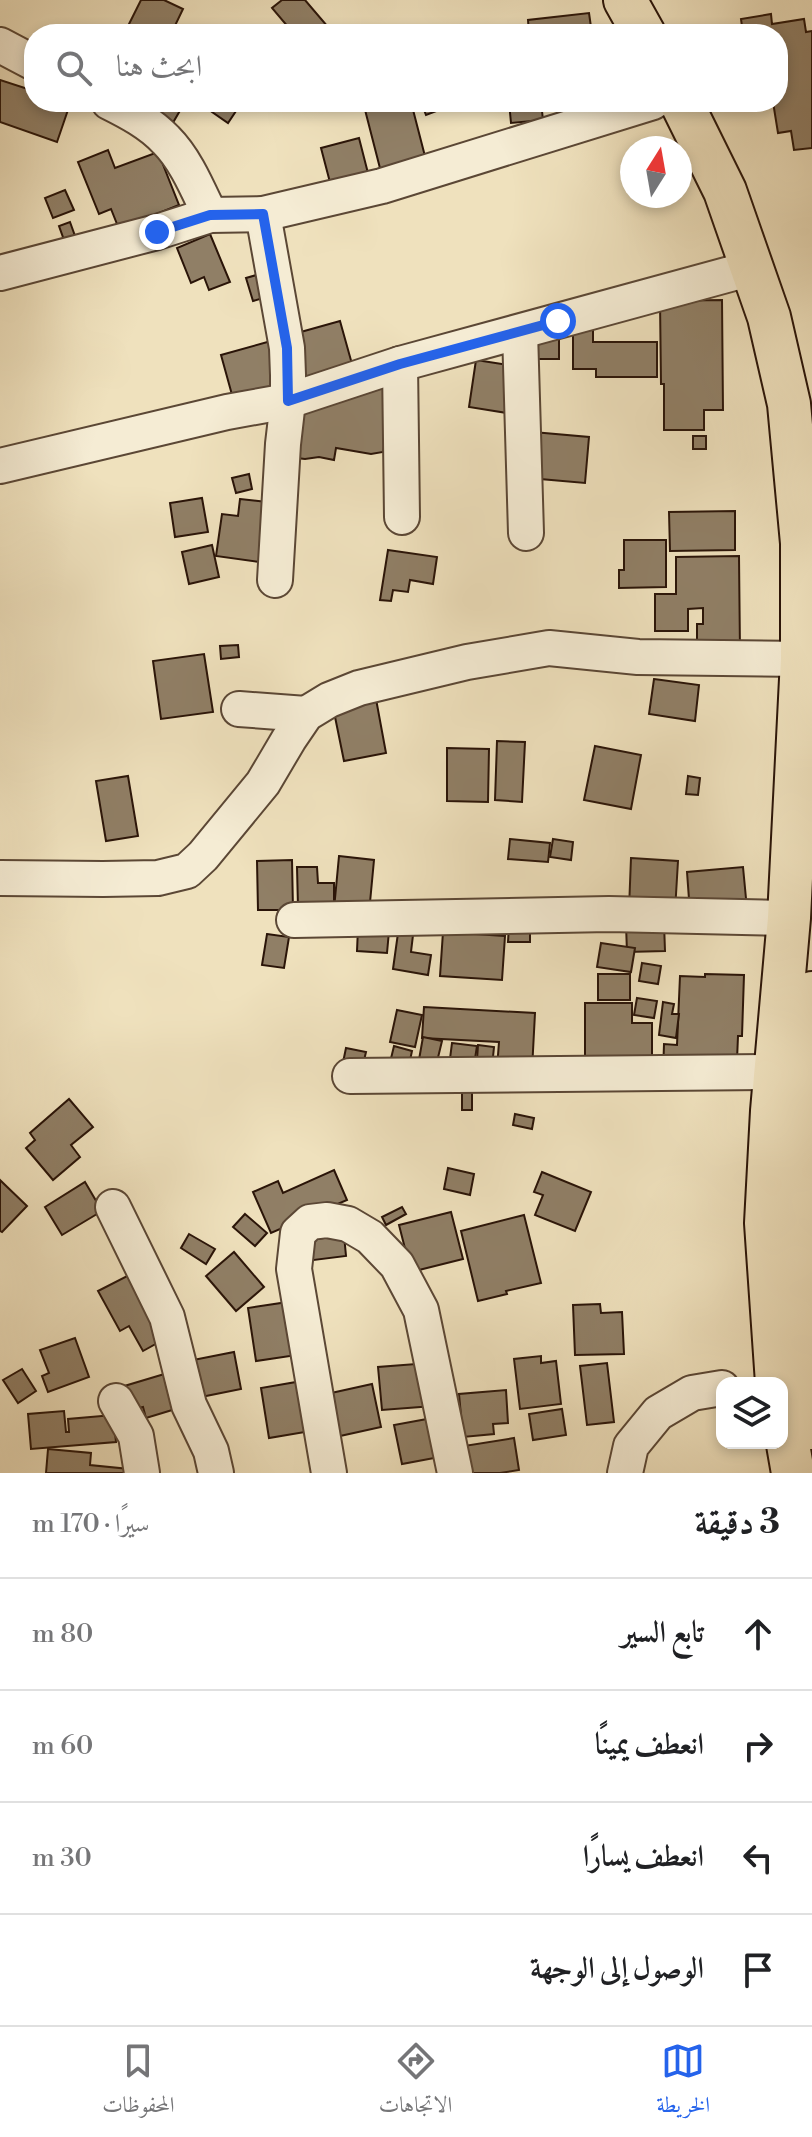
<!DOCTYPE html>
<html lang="ar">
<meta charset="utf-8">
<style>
:root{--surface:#fff;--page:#f2f2f2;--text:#202124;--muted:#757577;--line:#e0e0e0;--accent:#2563eb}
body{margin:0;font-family:"Libre Bodoni",Amiri,serif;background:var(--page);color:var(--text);direction:rtl}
.controls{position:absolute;right:24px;bottom:24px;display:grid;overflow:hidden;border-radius:16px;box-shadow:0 4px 12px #0003}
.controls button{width:72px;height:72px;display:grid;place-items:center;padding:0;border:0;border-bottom:2px solid var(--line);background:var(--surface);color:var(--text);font:40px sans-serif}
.compass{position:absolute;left:620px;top:136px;width:72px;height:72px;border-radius:50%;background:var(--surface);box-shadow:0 4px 12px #0003;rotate:11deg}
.stop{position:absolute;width:24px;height:24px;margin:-18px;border:6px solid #2563eb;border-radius:50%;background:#fff}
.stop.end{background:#2563eb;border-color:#fff;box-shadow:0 2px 8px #0008}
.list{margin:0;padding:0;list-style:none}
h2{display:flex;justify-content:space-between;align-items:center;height:104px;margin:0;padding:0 32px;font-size:34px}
h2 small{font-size:26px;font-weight:400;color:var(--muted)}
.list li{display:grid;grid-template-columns:52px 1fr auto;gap:24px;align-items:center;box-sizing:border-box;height:112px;padding:0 32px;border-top:2px solid var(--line)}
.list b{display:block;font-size:30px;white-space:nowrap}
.list em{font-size:26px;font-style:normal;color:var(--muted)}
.icon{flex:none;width:44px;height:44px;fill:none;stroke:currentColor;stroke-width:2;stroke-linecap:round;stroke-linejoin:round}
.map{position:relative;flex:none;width:812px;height:1473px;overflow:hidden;direction:ltr}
.search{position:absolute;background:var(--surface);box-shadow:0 4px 12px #0003;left:24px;right:24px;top:24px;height:88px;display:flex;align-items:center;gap:20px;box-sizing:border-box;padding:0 28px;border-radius:32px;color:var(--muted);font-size:30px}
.sheet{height:552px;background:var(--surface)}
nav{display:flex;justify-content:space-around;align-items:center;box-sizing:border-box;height:112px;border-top:2px solid var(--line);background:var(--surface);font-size:22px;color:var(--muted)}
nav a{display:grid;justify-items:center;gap:4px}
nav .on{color:var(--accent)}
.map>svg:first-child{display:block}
</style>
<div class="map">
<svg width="812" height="1473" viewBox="0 0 812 1473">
<rect width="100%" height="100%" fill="#efe1bd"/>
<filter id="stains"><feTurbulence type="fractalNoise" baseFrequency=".0025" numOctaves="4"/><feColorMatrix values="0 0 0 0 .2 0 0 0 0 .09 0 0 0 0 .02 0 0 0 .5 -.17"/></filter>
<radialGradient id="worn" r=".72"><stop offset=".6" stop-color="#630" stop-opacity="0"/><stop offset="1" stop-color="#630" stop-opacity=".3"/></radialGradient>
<g fill="#907f66" stroke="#2a1408" stroke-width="2">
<polygon points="141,0 164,0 183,9 171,34 124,34"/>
<polygon points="282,0 305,0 334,34 294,34 272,8"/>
<polygon points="589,13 592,34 529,34 528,20"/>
<polygon points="771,14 772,24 804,19 806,32 812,31 812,148 794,150 791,131 778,133 773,102 778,102 778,34 743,34 741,19"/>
<polygon points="0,80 34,91 34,102 70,104 57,142 0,122"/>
<polygon points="132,102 185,102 171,126"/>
<polygon points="204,102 242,102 228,123 202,105"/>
<polygon points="363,102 411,102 427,164 382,176"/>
<polygon points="421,102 460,102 426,115"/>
<polygon points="509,102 541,102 543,120 511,123"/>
<polygon points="359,138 370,181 332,190 321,148"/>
<polygon points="108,150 115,168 158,152 179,205 119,229 111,209 99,214 78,162"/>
<polygon points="65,190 74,210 53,218 45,198"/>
<polygon points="70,222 75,236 64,240 59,226"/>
<polygon points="210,234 230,282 209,290 204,277 191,283 177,248"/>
<polygon points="267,272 273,295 253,301 246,278"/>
<polygon points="722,300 723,410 704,410 704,430 664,430 664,384 661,384 660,301"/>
<polygon points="340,321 352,364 302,378 290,335"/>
<polygon points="573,327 593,327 593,342 657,342 657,377 596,377 596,369 573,369"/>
<rect x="538" y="335" width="21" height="24"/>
<polygon points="271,341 284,387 234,402 221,355"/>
<polygon points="476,360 515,366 507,413 469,407"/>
<polygon points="390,380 388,422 383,452 371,454 336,448 334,460 319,457 305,459 297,458 298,405"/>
<polygon points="533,432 589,437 585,483 529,478"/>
<rect x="693" y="436" width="13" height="13"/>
<polygon points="249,474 252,489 236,493 232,478"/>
<polygon points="202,498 208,532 175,537 170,503"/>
<polygon points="240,499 275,503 267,563 216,556 222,514 238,516"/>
<polygon points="735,511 735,550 670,551 669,512"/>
<polygon points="624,540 666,540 666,587 619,588 619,570 624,570"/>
<polygon points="212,545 219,577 189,584 182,552"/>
<polygon points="388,550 437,557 433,584 410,580 408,592 393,590 391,601 380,600"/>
<polygon points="739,556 740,652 697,653 697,624 703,624 703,608 688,609 688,631 655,631 655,594 676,594 676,557"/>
<polygon points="238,645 239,657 221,659 220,646"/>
<polygon points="204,654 213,712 161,719 153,661"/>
<polygon points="654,679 699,685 695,721 649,714"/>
<polygon points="376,699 386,753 344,761 333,707"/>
<polygon points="497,741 525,742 522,802 495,800"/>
<polygon points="595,746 641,755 631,809 584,800"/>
<polygon points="447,748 489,749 488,802 447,801"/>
<polygon points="128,776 138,836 106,841 96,781"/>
<polygon points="688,776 700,778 698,795 686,794"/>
<polygon points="510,839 550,843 548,862 508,859"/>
<polygon points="553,839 573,842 571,860 550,857"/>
<polygon points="339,856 374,860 369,913 334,909"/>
<polygon points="631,858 678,861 675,911 629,909"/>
<polygon points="292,860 293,910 258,910 257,861"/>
<polygon points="297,867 317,867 318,883 334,883 334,906 298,907"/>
<polygon points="743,867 747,909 690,913 687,872"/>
<polygon points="664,923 665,951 627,952 626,925"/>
<polygon points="509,925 530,925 530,942 508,942"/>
<polygon points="358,928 389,931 387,953 357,951"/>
<polygon points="443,932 505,936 502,980 440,976"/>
<polygon points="398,933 413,935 411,952 431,955 428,975 393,969"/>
<polygon points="267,934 289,937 284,968 262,965"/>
<polygon points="601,943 635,948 631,972 597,967"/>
<polygon points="642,963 661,966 658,984 639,981"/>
<rect x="598" y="974" width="32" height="26"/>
<polygon points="705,974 744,975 742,1036 738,1036 737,1060 663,1074 664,1044 677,1045 680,976 705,977"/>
<polygon points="637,998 657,1001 654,1018 634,1015"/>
<polygon points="663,1002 674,1004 672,1014 679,1014 676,1038 659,1035"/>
<polygon points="585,1003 632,1003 632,1023 652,1023 652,1075 585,1076"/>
<polygon points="424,1007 535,1013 532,1070 497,1068 499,1042 422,1038"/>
<polygon points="397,1010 422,1015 415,1047 390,1042"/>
<polygon points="423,1037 442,1041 434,1074 417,1071"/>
<polygon points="452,1043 477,1046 472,1078 448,1074"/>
<polygon points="478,1045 494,1047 491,1076 476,1075"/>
<polygon points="394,1046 412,1051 406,1079 387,1075"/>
<polygon points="346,1048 366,1052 359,1081 340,1077"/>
<rect x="462" y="1091" width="10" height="19"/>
<polygon points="69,1099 93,1127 71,1145 80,1157 53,1180 26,1148 35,1140 30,1133"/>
<polygon points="515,1114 534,1118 532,1129 513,1125"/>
<polygon points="448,1168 474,1174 470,1195 444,1189"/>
<polygon points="334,1170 347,1200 271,1233 253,1192 278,1181 283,1193"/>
<polygon points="542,1172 591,1192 575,1231 535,1215 543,1195 534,1192"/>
<polygon points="0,1180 27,1206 2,1232 0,1231"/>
<polygon points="85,1182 102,1211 62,1235 45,1207"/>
<polygon points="402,1207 406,1214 386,1225 382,1217"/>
<polygon points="451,1212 463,1259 411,1272 399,1225"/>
<polygon points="245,1214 267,1233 255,1246 233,1227"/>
<polygon points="524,1215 541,1283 506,1291 507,1294 478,1301 461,1231"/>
<polygon points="189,1234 215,1249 206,1264 181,1248"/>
<polygon points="344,1235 346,1256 306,1261 304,1241"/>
<polygon points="234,1252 264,1287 236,1311 206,1276"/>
<polygon points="133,1273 168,1337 143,1351 129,1326 120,1331 98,1291"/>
<polygon points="288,1302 297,1355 256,1361 248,1308"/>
<polygon points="600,1304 601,1313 622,1312 624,1354 575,1355 573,1305"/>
<polygon points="75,1338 89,1377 48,1392 42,1376 49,1373 40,1350"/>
<polygon points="234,1352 241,1389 191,1399 183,1362"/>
<polygon points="541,1356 541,1363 556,1361 561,1404 520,1409 514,1359"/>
<polygon points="429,1363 433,1406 382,1410 378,1367"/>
<polygon points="607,1363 614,1422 587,1425 580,1366"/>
<polygon points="22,1369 36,1391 18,1403 3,1380"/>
<polygon points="171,1372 182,1407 146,1418 143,1407 128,1411 121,1387"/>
<polygon points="302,1381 311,1431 269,1438 261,1388"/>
<polygon points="372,1384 381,1427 331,1438 322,1395"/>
<polygon points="506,1390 508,1423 493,1424 494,1434 463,1437 459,1394"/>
<polygon points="562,1409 566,1435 533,1440 529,1414"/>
<polygon points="64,1411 66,1432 69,1432 68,1419 113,1415 116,1442 31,1449 28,1414"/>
<polygon points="438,1417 445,1456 402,1464 394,1425"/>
<polygon points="514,1438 519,1470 500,1473 468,1473 464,1446"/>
<polygon points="48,1449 91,1453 90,1465 129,1469 129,1473 46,1473"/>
</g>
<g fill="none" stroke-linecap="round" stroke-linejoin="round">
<g stroke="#5b4735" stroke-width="38">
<g id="minor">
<polyline points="0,45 34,63"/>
<path d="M109,102C129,112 150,123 166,140C186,160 198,190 210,215"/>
<polyline points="263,214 287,348 288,375 288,401 283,444 275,580"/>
<polyline points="0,273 157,232 210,215 263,214 382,186 653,102"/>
<polyline points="520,332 526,533"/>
<polyline points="400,364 402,517"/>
<polyline points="0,466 227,412 288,401 400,364 752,268"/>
<polyline points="239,709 306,714"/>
<polyline points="0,878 103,879 158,878 187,871 203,856 263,783 289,739 306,714 329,700 359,688 467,662 549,648 638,657 802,659"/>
<polyline points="294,920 609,914 789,918"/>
<polyline points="350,1076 776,1072"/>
<polyline points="113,1207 167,1317 189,1405 211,1451 216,1473"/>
<polyline points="116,1401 136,1436 142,1473"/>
<polyline points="329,1473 294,1269 298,1233 310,1222 327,1220 348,1224 370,1237 397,1265 421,1310 455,1473"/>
<polyline points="625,1473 631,1446 658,1413 692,1393 722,1388"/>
</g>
</g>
<g stroke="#2a1408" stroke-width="46">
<g id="major">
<polyline points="625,0 644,34"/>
<polyline points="681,102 725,191 769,317 789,404 802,543 802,659 789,918 772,1111 766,1223 777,1383"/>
<polyline points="812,993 799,1131 797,1262 805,1385 812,1428"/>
<polyline points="782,1410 793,1473"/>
</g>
</g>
<use href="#minor" stroke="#f5ecd4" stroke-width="34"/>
<use href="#major" stroke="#efe1bd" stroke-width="42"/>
</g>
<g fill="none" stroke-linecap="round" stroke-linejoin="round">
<polyline stroke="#2563eb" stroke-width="10" points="157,232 210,215 263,214 287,348 288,401 400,364 558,321"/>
</g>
<rect width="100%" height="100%" filter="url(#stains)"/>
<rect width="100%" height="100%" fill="url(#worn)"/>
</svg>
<div class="controls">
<button><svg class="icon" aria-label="layers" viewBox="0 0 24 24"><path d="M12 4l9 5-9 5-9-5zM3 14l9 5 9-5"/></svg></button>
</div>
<svg class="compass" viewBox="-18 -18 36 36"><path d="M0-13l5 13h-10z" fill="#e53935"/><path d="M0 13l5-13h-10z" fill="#757577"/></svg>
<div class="stop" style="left:558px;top:321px"></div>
<div class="stop end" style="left:157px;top:232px"></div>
<div class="search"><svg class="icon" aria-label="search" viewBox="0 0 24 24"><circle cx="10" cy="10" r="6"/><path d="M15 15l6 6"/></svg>ابحث هنا</div>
</div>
<section class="sheet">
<h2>3 دقيقة<small>سيرًا · 170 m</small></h2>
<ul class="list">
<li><svg class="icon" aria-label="ahead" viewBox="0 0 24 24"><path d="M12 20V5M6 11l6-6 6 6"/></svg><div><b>تابع السير</b></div><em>80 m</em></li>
<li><svg class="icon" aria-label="right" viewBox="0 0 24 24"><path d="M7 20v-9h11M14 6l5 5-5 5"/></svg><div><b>انعطف يمينًا</b></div><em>60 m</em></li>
<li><svg class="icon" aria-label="left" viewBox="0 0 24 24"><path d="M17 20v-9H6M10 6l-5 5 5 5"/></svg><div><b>انعطف يسارًا</b></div><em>30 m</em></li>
<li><svg class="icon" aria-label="arrive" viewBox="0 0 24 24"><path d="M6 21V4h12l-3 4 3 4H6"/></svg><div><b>الوصول إلى الوجهة</b></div></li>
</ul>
</section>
<nav>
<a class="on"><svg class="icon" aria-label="map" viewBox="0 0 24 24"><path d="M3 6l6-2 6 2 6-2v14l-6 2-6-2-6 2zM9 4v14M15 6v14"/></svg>الخريطة</a>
<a><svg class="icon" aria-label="directions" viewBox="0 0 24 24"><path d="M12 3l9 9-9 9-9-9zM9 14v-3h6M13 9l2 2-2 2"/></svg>الاتجاهات</a>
<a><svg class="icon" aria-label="saved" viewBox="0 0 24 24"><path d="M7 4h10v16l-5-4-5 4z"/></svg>المحفوظات</a>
</nav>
